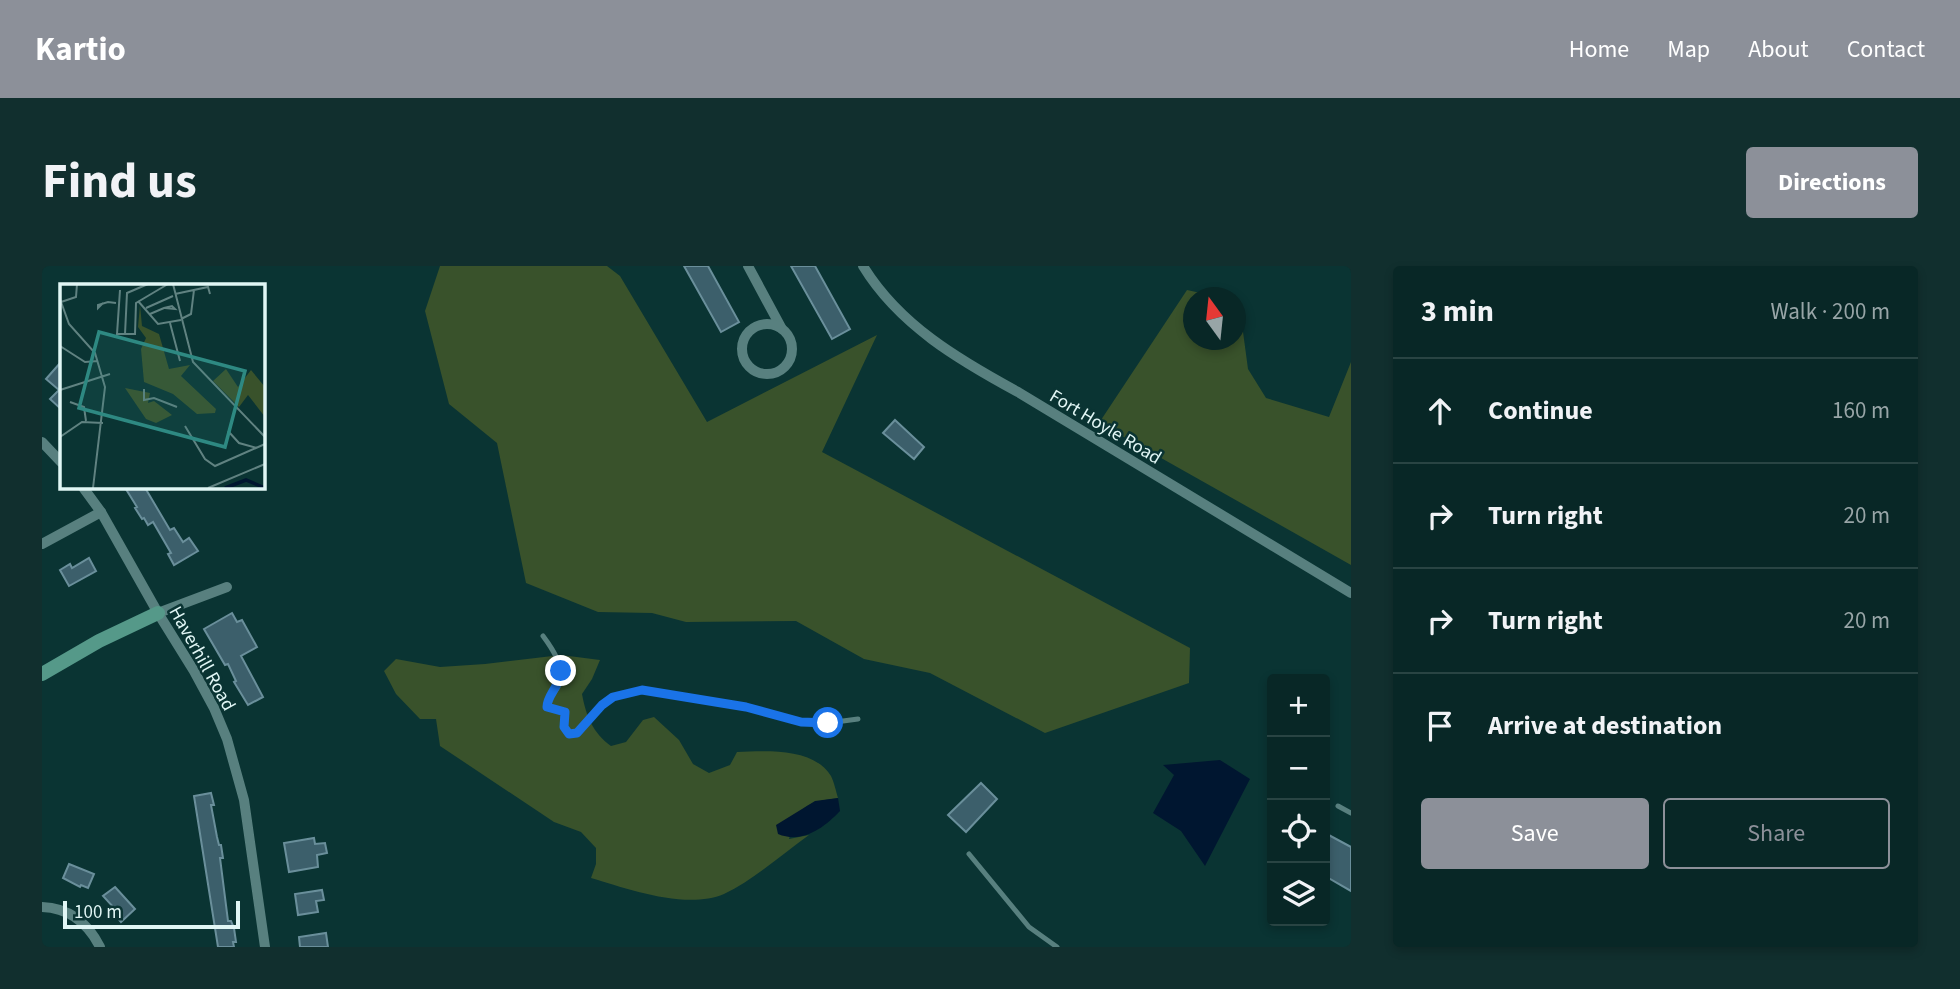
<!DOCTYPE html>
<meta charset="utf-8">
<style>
:root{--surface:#082726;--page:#112f2e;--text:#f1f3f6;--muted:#98a5a7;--line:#294443;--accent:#8c9099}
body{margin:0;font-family:"Source Sans 3",sans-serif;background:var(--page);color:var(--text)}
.controls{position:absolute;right:21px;bottom:21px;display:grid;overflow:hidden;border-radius:7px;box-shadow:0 4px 10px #0003}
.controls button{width:63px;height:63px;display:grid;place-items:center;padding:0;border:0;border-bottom:2px solid var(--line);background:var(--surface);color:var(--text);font:35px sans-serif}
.compass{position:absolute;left:1141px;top:21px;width:63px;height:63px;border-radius:50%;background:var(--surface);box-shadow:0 4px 10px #0003;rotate:345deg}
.scale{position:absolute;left:21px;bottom:18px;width:177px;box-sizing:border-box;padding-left:7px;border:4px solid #e1f6f5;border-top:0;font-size:19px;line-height:24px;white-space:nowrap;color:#e1f6f5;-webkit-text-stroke:5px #0a3433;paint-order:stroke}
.stop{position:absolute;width:21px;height:21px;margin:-16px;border:5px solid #1a73e8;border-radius:50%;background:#fff}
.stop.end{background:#1a73e8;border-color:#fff;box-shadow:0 2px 7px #0008}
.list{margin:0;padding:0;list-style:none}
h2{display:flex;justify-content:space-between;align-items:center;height:91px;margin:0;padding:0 28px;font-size:30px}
h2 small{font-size:23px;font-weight:400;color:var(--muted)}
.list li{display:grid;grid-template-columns:46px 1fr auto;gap:21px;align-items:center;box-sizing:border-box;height:105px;padding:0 28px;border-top:2px solid var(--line)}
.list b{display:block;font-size:26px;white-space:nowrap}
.list em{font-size:23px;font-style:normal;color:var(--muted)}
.actions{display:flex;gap:14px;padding:21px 28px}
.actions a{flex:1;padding:16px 0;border:2px solid var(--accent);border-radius:7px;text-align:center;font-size:24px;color:var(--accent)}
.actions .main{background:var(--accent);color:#fff}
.icon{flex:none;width:38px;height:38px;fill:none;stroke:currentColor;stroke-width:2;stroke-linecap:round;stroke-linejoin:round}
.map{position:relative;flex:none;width:1309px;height:681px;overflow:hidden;border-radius:7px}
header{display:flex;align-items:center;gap:42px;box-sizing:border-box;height:98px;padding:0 35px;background:var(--accent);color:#fff}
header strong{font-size:33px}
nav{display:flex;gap:38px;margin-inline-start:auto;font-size:24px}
.intro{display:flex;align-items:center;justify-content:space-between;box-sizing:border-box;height:168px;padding:0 42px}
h1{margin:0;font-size:49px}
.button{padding:18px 32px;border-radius:7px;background:var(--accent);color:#fff;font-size:24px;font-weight:700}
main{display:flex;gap:42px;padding:0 42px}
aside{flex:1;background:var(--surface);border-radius:7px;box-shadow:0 4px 10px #0003}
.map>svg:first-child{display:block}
</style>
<header>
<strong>Kartio</strong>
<nav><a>Home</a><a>Map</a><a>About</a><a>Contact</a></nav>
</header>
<div class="intro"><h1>Find us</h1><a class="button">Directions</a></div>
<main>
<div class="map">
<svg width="1309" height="681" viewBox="0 0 1309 681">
<rect width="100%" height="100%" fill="#0a3433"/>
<g fill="#39522b">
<polygon points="398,0 565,0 578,10 665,156 835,69 780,186 1148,382 1147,417 1003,467 888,407 822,393 754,355 644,356 610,347 556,346 484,317 455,177 407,138 383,45"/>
<polygon points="1145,24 1177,31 1152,32 1152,74 1194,74 1194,35 1197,36 1206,103 1224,132 1287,151 1309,96 1309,299 1057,157"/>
<path d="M519,389L558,394L550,413L540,428C544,450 551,467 569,480L584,476L601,454L612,451L637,474L651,498L667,507L688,499L695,486C724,485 771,481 789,510C792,516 794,525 796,532C761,537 758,540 747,573L767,569C740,588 712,614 682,628C644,644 586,623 549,612L554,598V582L539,566L512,556L398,480L394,453H378L354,428L342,405L354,393L398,401L443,398Z"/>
</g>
<g fill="#001630">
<polygon points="1178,494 1208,513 1163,600 1139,565 1111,547 1132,509 1121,499"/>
<path d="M796,532L798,545C782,562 760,578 736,568L734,559L773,535Z"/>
</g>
<g fill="#3c5f6b" stroke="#6a8f9b" stroke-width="2">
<polygon points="642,0 666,0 697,56 679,66"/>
<polygon points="749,0 773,0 808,63 790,73"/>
<polygon points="19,96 19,143 8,133 17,124 4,113"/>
<polygon points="853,154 882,181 872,193 841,167"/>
<polygon points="82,220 102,220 128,264 132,262 141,276 147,272 156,285 132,299 126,288 129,287 111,256 106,259 102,252 100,253 93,242 95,241"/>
<polygon points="47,292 54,305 27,320 18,304 28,298 30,302"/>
<polygon points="190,347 195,356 200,354 215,381 199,390 221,431 206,439 192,416 194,415 186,398 183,399 162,363"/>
<polygon points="939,517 955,533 924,566 906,549"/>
<polygon points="169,527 172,539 169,539 175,571 177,579 179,579 181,592 178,592 186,655 189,655 192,662 194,676 191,676 192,681 176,681 152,530"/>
<polygon points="1283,567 1309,581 1309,625 1283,610"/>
<polygon points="272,572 273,578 283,577 285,587 275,589 276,601 247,606 242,577"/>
<polygon points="27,598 52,608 46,622 39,619 38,621 21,612"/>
<polygon points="73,621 93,643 79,656 71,647 74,644 61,630"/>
<polygon points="280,624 282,634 274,635 276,646 256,649 253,628"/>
<polygon points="284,667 286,681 258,681 257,671"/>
</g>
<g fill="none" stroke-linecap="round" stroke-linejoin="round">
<g stroke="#58807f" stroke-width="5">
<path d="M501,370C510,382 523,401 518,417C515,426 505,431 505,441L523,447L522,461L527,468L535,467L560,439L571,431L600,424L704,441L759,456L786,457L816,453"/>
<polyline points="1296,540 1309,547"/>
<polyline points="927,588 987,661 1015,681"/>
</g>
<g stroke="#58807f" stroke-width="10">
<polyline points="706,0 740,63"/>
<path d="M821,0C857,59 917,94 976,126L1309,327"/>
<circle cx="725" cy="83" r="25"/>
<polyline points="0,176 19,196"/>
<polyline points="40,220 59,246 116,347 152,405 172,442 185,473 202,534 223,681"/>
<polyline points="0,278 59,246"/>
<polyline points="116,347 185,321"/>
<path d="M0,641C27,642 46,657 58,681"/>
</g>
<polyline stroke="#559989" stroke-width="14" points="0,408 57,375 116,347"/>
</g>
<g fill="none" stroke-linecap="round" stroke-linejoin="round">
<path stroke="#1a73e8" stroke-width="9" d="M519,405C517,422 505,429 505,441L523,446L522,461L527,468L535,467L560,439L571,431L600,424L704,441L759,456L786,457"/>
</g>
<g text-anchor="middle" stroke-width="5" stroke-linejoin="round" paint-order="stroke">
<g font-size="19" fill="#e1f6f5" stroke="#0a3433">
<text transform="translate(1064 160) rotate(31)" y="7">Fort Hoyle Road</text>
<text transform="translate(161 392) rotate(61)" y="7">Haverhill Road</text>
</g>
</g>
<g transform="translate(18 18)">
<rect width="205" height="205" fill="#0a3433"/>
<path d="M80,21L82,42L99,50L109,85L130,81L121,92L156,125L155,129L137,130L113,110L84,98L81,65L86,54L78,43ZM166,85L178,103L191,86L205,103V133L188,111L179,123L153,97ZM65,104L90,109L88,119L94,117L112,131L96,139L86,135Z" fill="#39522b"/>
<path fill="none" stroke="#001630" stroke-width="3.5" d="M165,204L186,196L205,204"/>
<path fill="none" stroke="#608281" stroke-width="2" d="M113,0L133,78L205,153M60,6L57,50H75L76,19L108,0M115,10L148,3L150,10M0,15L9,40L35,69L45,103L33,204M78,17L98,40L121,36M1,18L16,13L17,0M43,19L38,24V21L48,18L56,19M86,24L113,12M90,30L104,24L112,22L115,25L105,24M121,35L131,30L134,6M110,39L120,77M65,50L67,9L88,0M0,62L25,78L38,77M84,105V116L94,114L117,123M0,106L50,90M10,118L24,123L26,137M125,142L145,175L155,182L205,160M168,147L179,159L197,164M0,153L22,138L43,139M148,204L205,180"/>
<path fill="#2e8982" fill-opacity="0.15" stroke="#2e8982" stroke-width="3.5" d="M39,48L185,87L165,163L19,124Z"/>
<rect width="205" height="205" fill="none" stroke="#e1f6f5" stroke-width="3.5"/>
</g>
</svg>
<div class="controls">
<button>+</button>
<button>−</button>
<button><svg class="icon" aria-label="locate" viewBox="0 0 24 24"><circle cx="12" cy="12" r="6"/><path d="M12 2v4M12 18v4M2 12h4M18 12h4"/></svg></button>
<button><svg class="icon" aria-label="layers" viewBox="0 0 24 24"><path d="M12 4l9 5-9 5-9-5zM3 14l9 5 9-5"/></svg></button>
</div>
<svg class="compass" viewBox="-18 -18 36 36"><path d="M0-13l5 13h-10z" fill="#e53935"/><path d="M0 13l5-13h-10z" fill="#98a5a7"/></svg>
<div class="scale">100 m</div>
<div class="stop" style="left:786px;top:457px"></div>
<div class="stop end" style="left:519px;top:405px"></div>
</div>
<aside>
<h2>3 min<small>Walk · 200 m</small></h2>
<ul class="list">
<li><svg class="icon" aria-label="ahead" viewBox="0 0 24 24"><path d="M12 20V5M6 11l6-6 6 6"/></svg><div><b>Continue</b></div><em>160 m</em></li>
<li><svg class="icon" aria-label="right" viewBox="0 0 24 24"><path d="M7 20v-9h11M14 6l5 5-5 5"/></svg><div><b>Turn right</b></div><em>20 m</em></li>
<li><svg class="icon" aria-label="right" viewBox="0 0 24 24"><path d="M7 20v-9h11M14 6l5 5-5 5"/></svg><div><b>Turn right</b></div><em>20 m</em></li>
<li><svg class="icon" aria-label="arrive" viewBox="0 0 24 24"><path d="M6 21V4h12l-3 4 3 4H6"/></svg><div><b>Arrive at destination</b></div></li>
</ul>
<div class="actions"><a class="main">Save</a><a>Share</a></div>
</aside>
</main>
